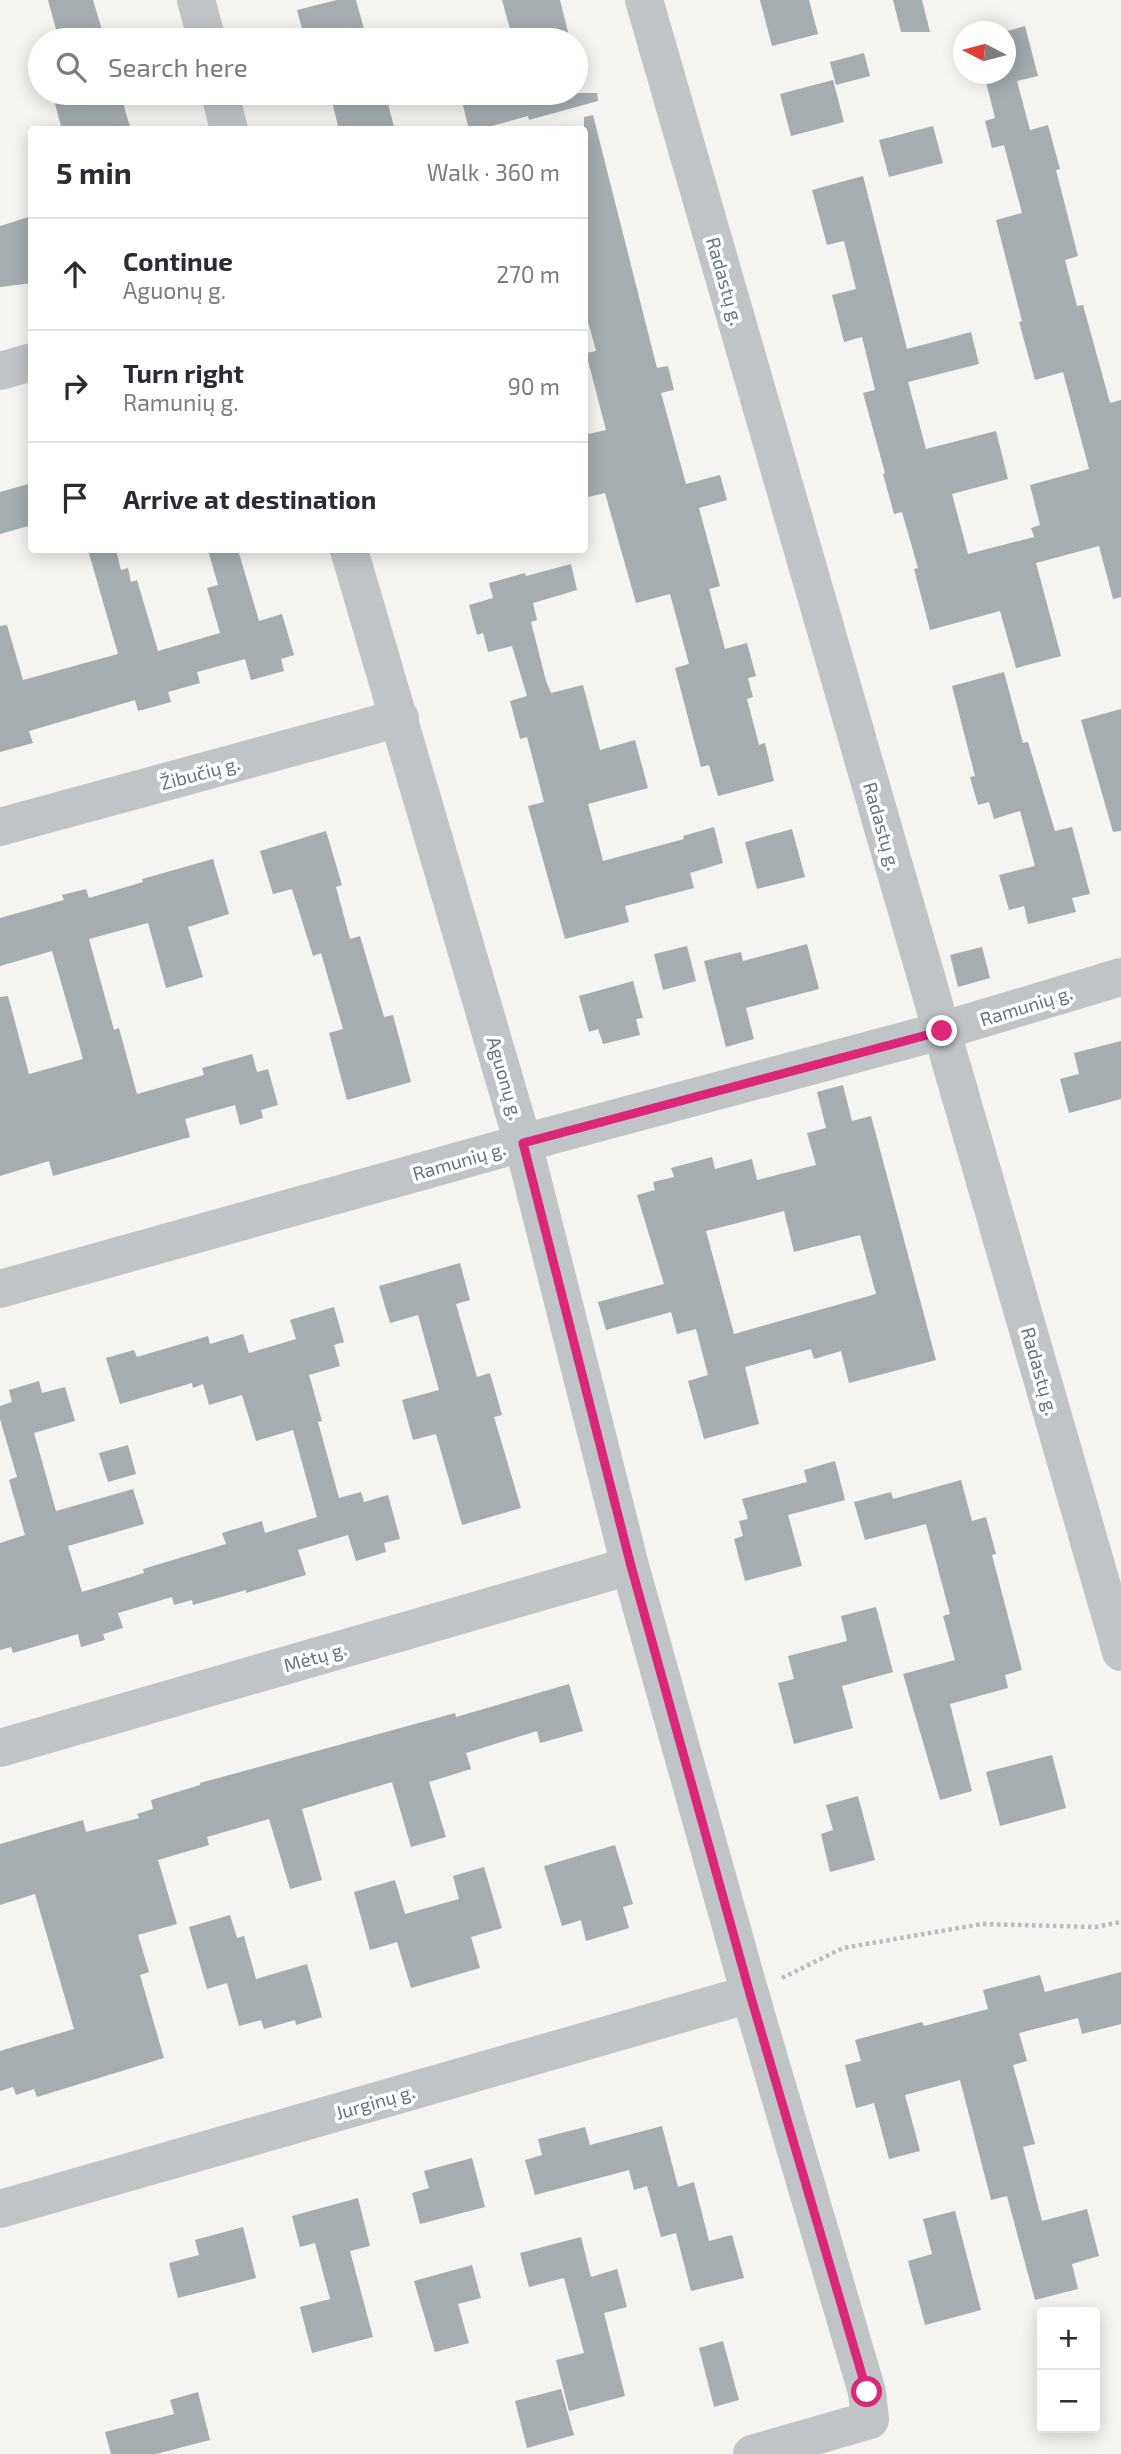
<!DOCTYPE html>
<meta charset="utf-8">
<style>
:root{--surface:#fff;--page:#f7f7f7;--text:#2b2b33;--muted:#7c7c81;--line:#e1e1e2}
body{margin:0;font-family:"Exo 2",sans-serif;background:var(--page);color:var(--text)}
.controls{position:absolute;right:21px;bottom:21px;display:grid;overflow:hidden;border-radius:7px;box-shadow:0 4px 18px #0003}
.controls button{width:63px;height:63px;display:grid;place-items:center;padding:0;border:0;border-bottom:2px solid var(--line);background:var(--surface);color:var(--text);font:35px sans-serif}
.compass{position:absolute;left:953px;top:21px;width:63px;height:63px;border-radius:50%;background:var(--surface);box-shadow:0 4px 18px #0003;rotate:276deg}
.stop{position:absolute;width:21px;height:21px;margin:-16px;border:5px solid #db2777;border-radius:50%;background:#fff}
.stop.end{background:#db2777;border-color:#fff;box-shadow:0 2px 7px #0008}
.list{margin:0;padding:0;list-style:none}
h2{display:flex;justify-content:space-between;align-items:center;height:91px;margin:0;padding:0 28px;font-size:30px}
h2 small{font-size:23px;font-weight:400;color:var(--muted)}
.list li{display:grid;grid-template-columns:46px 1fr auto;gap:21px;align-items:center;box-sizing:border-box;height:112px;padding:0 28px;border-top:2px solid var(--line)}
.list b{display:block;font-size:26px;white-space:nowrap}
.list p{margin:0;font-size:23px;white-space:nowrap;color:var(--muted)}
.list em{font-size:23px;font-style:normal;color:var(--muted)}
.icon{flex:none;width:38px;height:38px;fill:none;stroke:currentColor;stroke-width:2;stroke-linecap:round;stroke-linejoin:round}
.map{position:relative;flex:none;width:1121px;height:2454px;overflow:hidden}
.search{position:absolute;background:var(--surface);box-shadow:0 4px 18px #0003;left:28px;top:28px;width:560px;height:77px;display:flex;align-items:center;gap:18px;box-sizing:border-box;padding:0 24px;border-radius:38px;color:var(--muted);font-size:26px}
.panel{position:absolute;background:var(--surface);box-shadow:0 4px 18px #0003;left:28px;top:126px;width:560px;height:427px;border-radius:7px}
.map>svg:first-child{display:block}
</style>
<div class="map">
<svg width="1121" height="2454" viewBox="0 0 1121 2454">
<rect width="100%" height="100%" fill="#f4f4f1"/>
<g fill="#a5adb1" fill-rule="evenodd">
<polygon points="48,0 93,0 105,40 59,40"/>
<polygon points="337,0 356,0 367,40 305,40 297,10"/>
<polygon points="502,0 560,0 570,40 513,40"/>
<polygon points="760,0 809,0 818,34 772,46"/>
<polygon points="893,0 922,0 930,32 901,32"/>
<polygon points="1025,26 1038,76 1017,81 1030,130 1048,125 1060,169 1056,170 1078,256 1065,260 1077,306 1083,305 1110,403 1121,400 1121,597 1113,599 1099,546 1036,563 1061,656 1016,668 1000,611 930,630 914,569 918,568 902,512 894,514 883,474 885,473 863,393 875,390 862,337 844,342 832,295 856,289 844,241 827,245 812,190 863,176 907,349 971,332 979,364 908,382 926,449 996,431 1008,479 952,494 968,554 1034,537 1031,528 1040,525 1030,485 1089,469 1063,372 1035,380 1019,322 1022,321 996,220 1022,213 1004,145 992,148 985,121 995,118 984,74 1005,74 1004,32"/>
<polygon points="864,53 870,76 836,85 830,62"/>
<polygon points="833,80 844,122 791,136 780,94"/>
<polygon points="80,93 120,93 131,130 62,130 54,100"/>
<polygon points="330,93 385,93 395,130 339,130"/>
<polygon points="460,93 597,93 598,101 529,120 528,116 477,130 469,130"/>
<polygon points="593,115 657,368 668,366 674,390 661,393 686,484 720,475 727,500 699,508 720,586 709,589 725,649 747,643 756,676 748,678 753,697 747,699 759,745 765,743 774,781 718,796 709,765 701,767 675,668 689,664 670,594 636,603 605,493 584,498 584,435 606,430 586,353 596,351 584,307 584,117"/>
<polygon points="933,126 943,163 889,177 879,140"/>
<polygon points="32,216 32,283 0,287 0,226"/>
<polygon points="32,483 32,525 0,534 0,492"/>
<polygon points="88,550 116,550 121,570 128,568 131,582 137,580 158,651 220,633 207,588 218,585 208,550 238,550 259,621 282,614 294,655 281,659 284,671 251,680 245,659 197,672 200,683 168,692 171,702 138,711 135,700 29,731 33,743 0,752 0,626 7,625 23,680 118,654"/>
<polygon points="571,564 577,590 533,603 537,620 531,622 546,681 551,693 583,685 600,750 635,740 648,788 588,804 603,861 684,839 683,836 714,827 723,863 690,873 694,888 625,906 629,922 565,939 528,806 544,802 527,737 520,739 510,701 527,696 512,646 488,652 483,633 477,635 469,605 493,598 489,583 525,573 526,576"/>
<polygon points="1004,672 1023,743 1028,742 1055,831 1072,827 1090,894 1072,898 1076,912 1028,924 1024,906 1009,910 999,875 1035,866 1020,811 994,819 989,802 978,805 970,777 975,776 952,686"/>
<polygon points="1121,709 1121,831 1113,832 1081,720"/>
<polygon points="792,829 805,877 757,889 745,842"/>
<polygon points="326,831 342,885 336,887 350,939 360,936 384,1017 393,1015 411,1082 347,1100 329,1033 343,1029 321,953 313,956 292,889 273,894 260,851"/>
<polygon points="213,859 229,914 188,927 203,977 166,988 148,923 89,939 114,1030 119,1028 137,1094 204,1075 202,1068 252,1054 257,1072 268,1069 278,1105 261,1110 263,1118 240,1125 235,1105 185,1119 190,1137 53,1176 49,1161 0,1176 0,997 8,996 29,1074 83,1059 52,951 0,966 0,918 64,900 62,895 86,889 89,898 143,882 142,879"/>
<polygon points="807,944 819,989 746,1008 754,1039 726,1047 704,961 741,952 743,961"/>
<polygon points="687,946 696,981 663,990 654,954"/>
<polygon points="982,947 990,978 958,987 950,955"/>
<polygon points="633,981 643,1018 636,1019 640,1035 603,1044 598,1029 589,1032 579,996"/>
<polygon points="1121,1041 1121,1099 1069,1113 1060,1079 1079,1074 1074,1053"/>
<path d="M843,1085L852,1121L871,1116L936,1360L849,1383L841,1351L814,1359L811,1349L745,1367L759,1424L704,1439L688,1381L708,1375L696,1329L677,1334L671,1312L606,1330L598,1302L664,1284L637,1195L655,1190L653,1182L674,1177L671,1168L712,1157L715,1169L752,1159L757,1180L816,1165L807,1133L826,1128L817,1092ZM784,1211L794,1252L860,1235L876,1294L734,1334L706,1231Z"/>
<polygon points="460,1263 470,1300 456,1304 477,1377 490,1373 502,1415 494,1417 521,1508 462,1525 436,1434 413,1440 402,1400 439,1390 418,1315 390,1323 379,1286"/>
<polygon points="334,1307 344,1342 334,1345 340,1366 309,1375 322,1421 318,1422 339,1498 361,1492 364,1502 388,1495 400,1539 384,1543 386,1552 356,1561 348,1535 298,1550 306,1575 246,1593 246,1590 193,1605 192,1600 174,1605 172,1597 118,1613 123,1628 103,1634 105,1640 81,1647 78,1634 13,1653 11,1647 0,1650 0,1543 25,1535 9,1480 17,1477 0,1419 0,1406 12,1402 9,1390 39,1381 42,1393 65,1387 75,1421 34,1433 56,1511 133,1489 144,1524 68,1546 82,1592 144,1573 143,1569 226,1544 222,1533 262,1521 265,1533 317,1517 293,1430 256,1441 242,1395 209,1405 203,1384 193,1388 192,1383 120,1404 106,1358 134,1350 137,1357 208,1336 210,1344 243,1334 249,1353 296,1339 290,1320"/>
<polygon points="128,1445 136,1474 108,1482 99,1453"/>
<polygon points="835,1461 845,1500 788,1515 802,1566 745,1581 734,1539 743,1536 739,1521 748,1519 742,1499 807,1482 804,1470"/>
<polygon points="961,1480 972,1521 986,1517 996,1554 992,1555 1022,1670 1005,1675 1008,1688 950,1704 972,1791 940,1800 903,1674 955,1660 943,1616 950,1614 926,1524 865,1540 854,1502 891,1492 893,1499"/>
<polygon points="876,1607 893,1672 842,1686 853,1728 794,1744 778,1683 794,1679 788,1656 847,1641 841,1616"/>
<polygon points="569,1684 583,1731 540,1743 537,1731 466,1753 471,1769 429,1782 446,1837 411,1847 392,1782 302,1809 322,1880 290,1889 269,1819 207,1837 209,1845 158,1860 177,1924 138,1935 149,1972 140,1975 164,2058 37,2097 34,2089 16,2095 13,2087 0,2091 0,2051 74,2029 35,1894 0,1905 0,1844 83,1820 86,1832 139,1818 137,1814 153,1809 151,1800 200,1785 200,1783 455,1713 456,1717"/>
<polygon points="1052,1755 1066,1808 1000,1826 986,1772"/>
<polygon points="858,1796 875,1860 830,1872 821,1834 833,1830 826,1805"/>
<polygon points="615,1845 633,1904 623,1907 629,1928 586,1941 581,1920 562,1926 544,1866"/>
<polygon points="484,1867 502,1928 471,1937 480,1968 411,1988 397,1942 370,1950 354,1892 395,1880 405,1914 459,1899 453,1876"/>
<polygon points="230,1915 237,1938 244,1936 256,1979 307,1964 322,2017 296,2025 295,2020 264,2029 261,2020 239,2026 227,1983 207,1989 189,1927"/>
<polygon points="1121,1972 1121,2024 1082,2034 1078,2018 1019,2033 1027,2061 1013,2065 1035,2144 1023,2147 1042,2221 1087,2209 1099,2256 1072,2264 1078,2289 1035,2300 1007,2196 991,2200 960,2080 905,2095 920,2151 889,2159 874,2103 856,2108 845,2065 861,2061 855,2040 922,2022 924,2026 988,2009 983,1990 1040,1975 1045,1992"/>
<polygon points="662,2126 678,2187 694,2182 709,2241 732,2235 744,2278 691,2291 676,2233 661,2237 647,2186 634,2190 629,2170 535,2195 525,2160 542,2155 538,2139 585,2127 590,2145"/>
<polygon points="472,2158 485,2207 420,2224 412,2193 429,2188 424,2171"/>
<polygon points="358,2198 370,2246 350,2251 373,2337 312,2353 300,2307 330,2299 315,2243 300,2247 292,2216"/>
<polygon points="955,2211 981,2310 925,2325 908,2261 932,2254 923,2219"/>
<polygon points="243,2227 256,2278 178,2298 169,2263 199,2255 195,2240"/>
<polygon points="581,2237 591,2277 617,2269 627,2307 604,2313 625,2396 569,2411 556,2360 584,2353 564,2278 529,2287 520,2253"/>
<polygon points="472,2265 481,2298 458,2304 469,2343 435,2352 414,2281"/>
<polygon points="723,2341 739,2400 714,2407 699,2348"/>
<polygon points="561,2389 574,2435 527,2448 515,2401"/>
<polygon points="198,2392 210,2440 156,2454 111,2454 105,2432 174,2414 170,2400"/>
</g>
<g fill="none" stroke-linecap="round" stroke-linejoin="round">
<polyline stroke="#babcbe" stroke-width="4.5" stroke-dasharray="3.5 3.5" stroke-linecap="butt" points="782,1978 843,1948 982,1924 1095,1927 1121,1922"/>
<g stroke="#c0c4c7" stroke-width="38">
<polyline points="196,0 207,40"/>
<polyline points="644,0 1121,1652"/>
<polyline points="220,93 229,130"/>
<polyline points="0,371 32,362"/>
<polyline points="349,550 523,1143 630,1566 750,1994 867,2392 870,2420 752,2454"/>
<polyline points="0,827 400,718"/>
<polyline points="0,1289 523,1143 941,1031 1121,977"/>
<polyline points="0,1748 630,1566"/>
<polyline points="0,2209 750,1994"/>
</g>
</g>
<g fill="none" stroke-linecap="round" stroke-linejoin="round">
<polyline stroke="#db2777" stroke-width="9" points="867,2392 750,1994 631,1566 523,1143 942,1031"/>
</g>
<g text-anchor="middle" stroke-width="7" stroke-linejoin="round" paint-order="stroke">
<g font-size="19" fill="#657580" stroke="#fff">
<text transform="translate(725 281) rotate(74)" y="7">Radastų g.</text>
<text transform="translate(200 773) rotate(-15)" y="7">Žibučių g.</text>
<text transform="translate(882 826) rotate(74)" y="7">Radastų g.</text>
<text transform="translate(1026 1006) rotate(-17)" y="7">Ramunių g.</text>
<text transform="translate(505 1078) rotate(74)" y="7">Aguonų g.</text>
<text transform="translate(459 1161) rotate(-16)" y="7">Ramunių g.</text>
<text transform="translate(1040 1371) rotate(74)" y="7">Radastų g.</text>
<text transform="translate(315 1657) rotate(-16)" y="7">Mėtų g.</text>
<text transform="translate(375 2102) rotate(-16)" y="7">Jurginų g.</text>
</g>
</g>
</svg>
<div class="controls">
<button>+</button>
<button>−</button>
</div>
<svg class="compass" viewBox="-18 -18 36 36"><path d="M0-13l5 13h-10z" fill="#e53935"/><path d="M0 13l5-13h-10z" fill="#7c7c81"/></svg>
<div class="stop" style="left:867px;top:2392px"></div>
<div class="stop end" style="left:942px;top:1031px"></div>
<div class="search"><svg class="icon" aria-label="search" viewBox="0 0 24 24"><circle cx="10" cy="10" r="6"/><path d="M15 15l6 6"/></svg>Search here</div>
<section class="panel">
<h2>5 min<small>Walk · 360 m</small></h2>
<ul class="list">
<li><svg class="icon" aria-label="ahead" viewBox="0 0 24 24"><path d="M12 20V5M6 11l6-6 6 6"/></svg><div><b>Continue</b><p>Aguonų g.</p></div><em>270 m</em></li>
<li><svg class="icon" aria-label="right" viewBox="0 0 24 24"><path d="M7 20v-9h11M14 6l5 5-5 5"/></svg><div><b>Turn right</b><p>Ramunių g.</p></div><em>90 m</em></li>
<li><svg class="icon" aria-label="arrive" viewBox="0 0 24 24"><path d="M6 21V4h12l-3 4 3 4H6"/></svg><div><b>Arrive at destination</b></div></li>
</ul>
</section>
</div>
